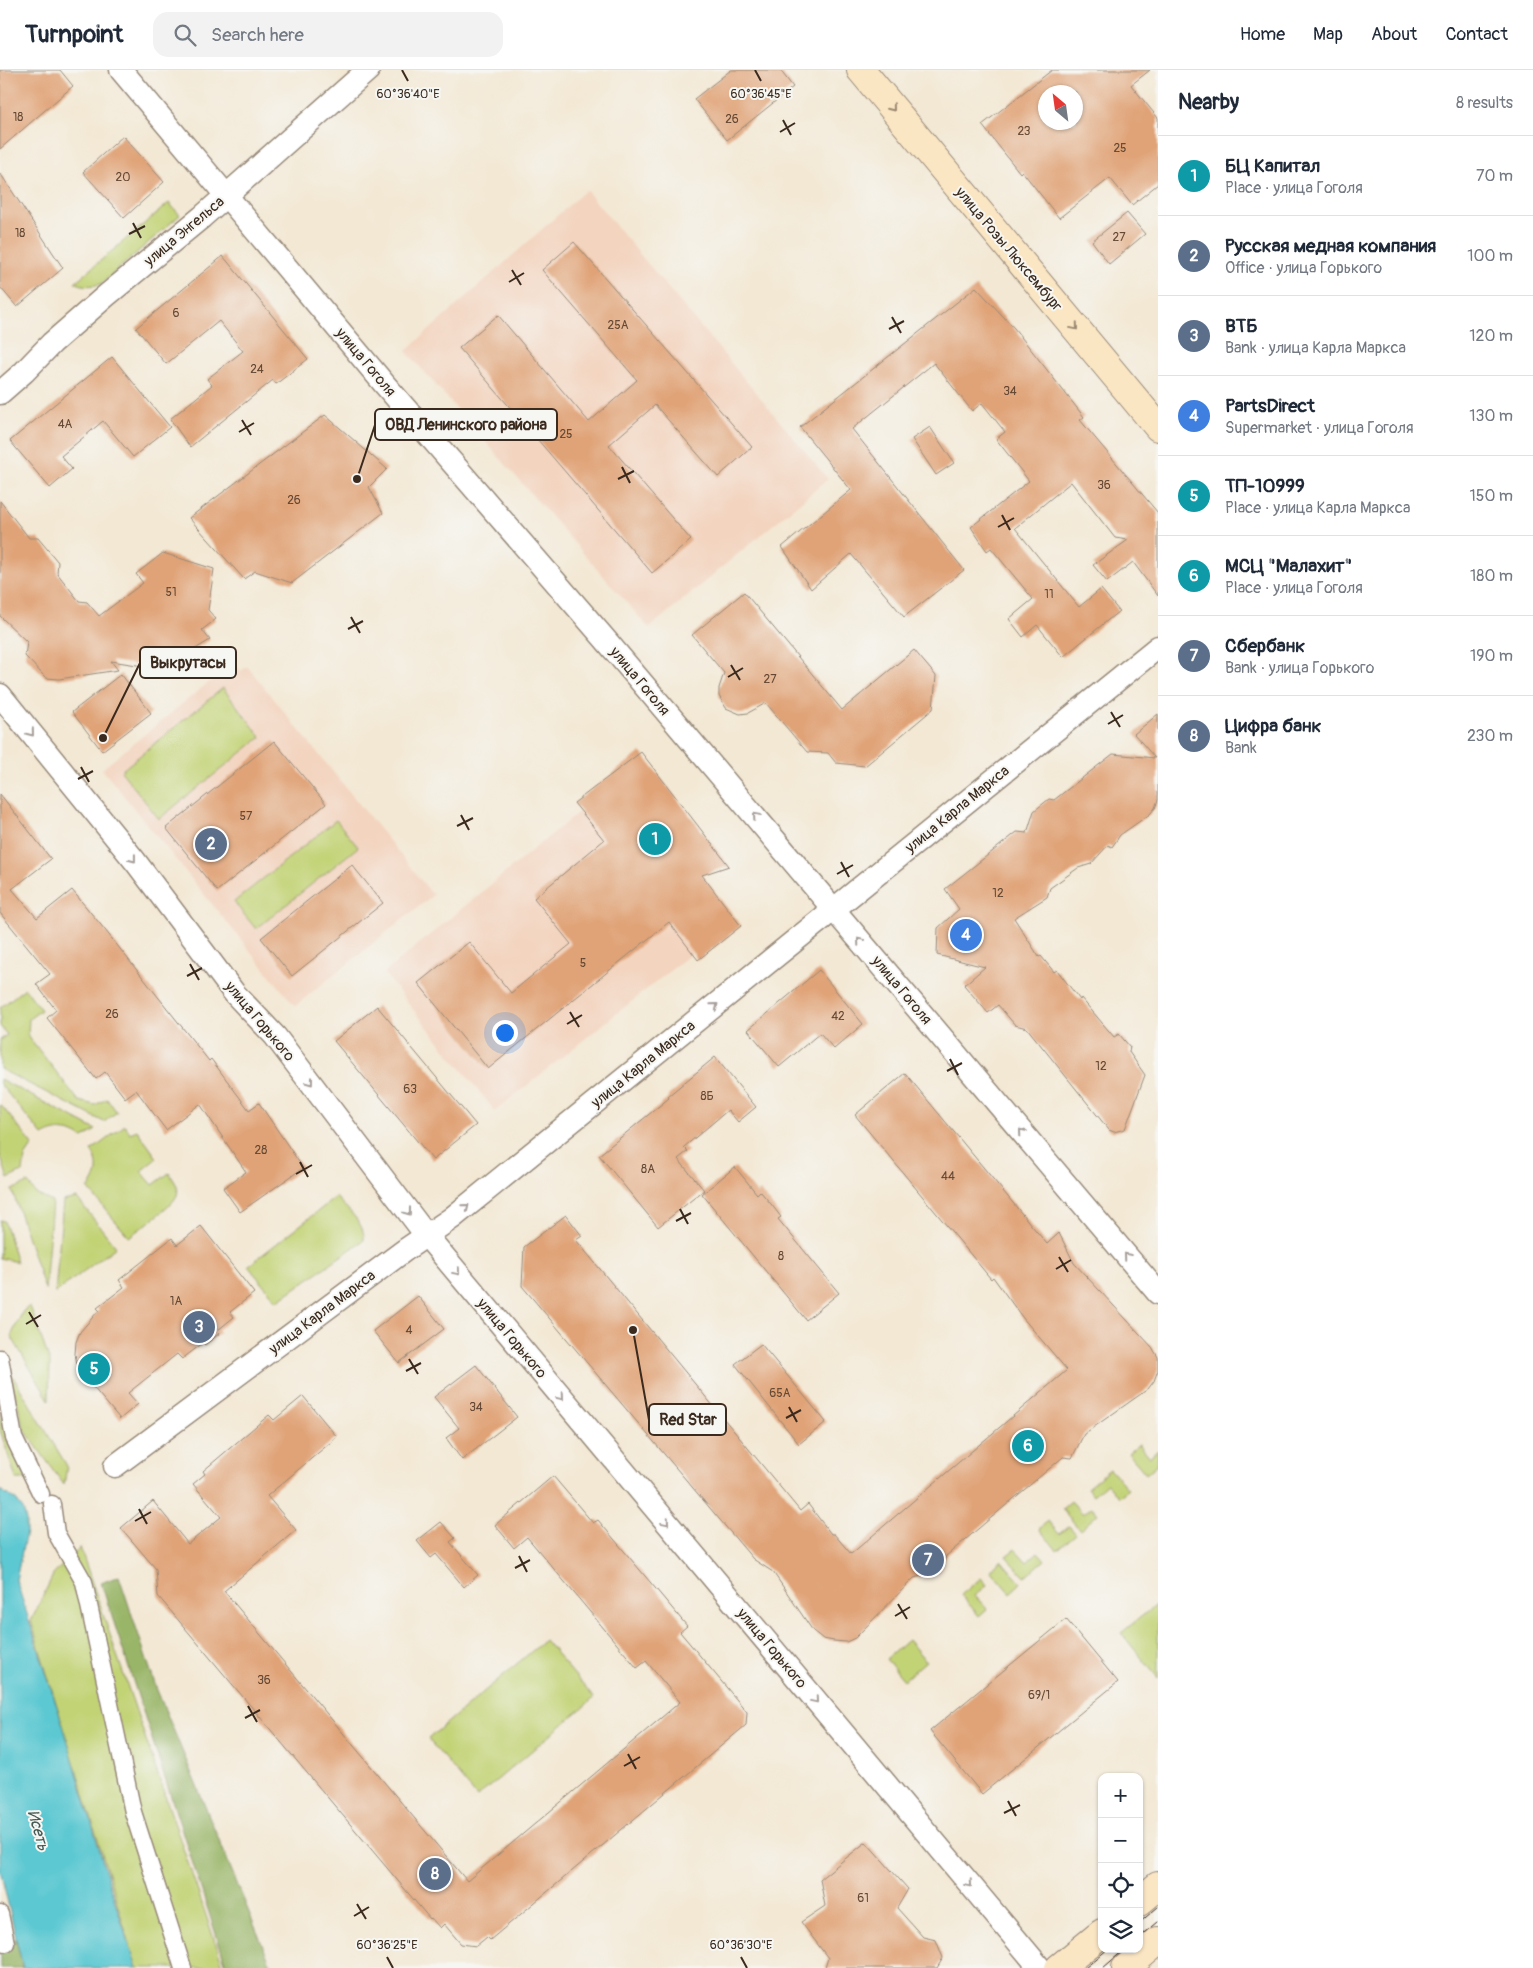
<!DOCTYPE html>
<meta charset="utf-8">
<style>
:root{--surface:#fff;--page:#f2f2f3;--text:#1f2937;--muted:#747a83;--line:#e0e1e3;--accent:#c8321e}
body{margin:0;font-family:Pangolin,sans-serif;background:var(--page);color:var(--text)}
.controls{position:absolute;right:15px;bottom:15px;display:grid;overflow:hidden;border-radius:10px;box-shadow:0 1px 4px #0004}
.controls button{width:45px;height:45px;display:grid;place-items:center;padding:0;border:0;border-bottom:1px solid var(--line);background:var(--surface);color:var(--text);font:25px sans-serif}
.compass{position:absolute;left:1038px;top:15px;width:45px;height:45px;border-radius:50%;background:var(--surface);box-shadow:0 1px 4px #0004;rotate:331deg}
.you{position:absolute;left:504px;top:962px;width:18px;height:18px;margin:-12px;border:4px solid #fff;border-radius:50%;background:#1a73e8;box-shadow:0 0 0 8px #1a73e833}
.badge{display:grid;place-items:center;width:32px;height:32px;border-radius:50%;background:var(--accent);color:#fff;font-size:16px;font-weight:700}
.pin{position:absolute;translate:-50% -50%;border:2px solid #fff;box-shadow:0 1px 5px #0006}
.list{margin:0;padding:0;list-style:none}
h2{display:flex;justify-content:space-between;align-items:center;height:65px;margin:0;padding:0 20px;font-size:21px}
h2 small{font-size:16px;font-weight:400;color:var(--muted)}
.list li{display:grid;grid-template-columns:32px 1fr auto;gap:15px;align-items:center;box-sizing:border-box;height:80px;padding:0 20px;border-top:1px solid var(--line)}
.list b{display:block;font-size:19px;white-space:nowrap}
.list p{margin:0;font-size:16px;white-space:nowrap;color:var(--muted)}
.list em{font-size:16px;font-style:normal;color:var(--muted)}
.icon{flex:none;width:28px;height:28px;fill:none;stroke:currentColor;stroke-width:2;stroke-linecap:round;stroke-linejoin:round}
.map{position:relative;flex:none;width:1158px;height:1898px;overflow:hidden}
header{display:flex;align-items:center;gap:30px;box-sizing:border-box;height:70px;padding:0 25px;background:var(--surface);border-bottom:1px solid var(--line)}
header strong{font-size:24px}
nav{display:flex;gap:28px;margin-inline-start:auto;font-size:18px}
.search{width:350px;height:45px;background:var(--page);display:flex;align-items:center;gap:12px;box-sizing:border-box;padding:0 18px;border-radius:15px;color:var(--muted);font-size:19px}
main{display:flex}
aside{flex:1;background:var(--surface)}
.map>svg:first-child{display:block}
</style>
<header>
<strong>Turnpoint</strong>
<div class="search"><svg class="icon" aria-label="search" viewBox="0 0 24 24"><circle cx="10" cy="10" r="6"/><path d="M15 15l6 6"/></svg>Search here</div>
<nav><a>Home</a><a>Map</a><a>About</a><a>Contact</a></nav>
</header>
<main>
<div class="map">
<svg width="1158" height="1898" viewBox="0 0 1158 1898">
<rect width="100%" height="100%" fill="#f6f6f2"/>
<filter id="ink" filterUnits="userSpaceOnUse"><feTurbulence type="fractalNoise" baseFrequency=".02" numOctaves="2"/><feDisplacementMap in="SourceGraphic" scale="10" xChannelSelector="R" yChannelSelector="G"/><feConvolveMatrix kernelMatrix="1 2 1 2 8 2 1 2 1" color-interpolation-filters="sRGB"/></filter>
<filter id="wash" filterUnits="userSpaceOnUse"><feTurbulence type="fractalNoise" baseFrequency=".0096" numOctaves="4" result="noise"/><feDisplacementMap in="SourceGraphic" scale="20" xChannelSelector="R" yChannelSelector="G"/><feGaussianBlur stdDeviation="1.12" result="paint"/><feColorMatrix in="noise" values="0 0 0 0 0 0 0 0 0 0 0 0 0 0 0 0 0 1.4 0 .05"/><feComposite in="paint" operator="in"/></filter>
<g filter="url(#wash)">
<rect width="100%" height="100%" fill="#f3e8d4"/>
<g fill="#f3d4bf">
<polygon points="586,120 828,409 649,558 406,281"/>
<polygon points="234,592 241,601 247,596 433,825 295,936 102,699"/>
<polygon points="580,741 692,883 495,1041 384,903"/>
</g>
<g fill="#c2d376" stroke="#7e7e4a">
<path d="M169,133L180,145L101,214C91,216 84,217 75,212Z"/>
<polygon points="223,618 261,667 159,749 121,701"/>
<polygon points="336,750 358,777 256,859 234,832"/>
<polygon points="25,918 41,940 29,949 28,966 79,1031 95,1035 107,1029 117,1042 104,1052 0,999 0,970 7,965 0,956 0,938"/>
<path d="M0,1009L96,1060L83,1068C70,1059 56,1058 43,1066L0,1014Z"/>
<polygon points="0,1034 33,1075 25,1087 23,1101 8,1109 0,1085"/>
<path d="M125,1055L130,1063L137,1060L157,1088L141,1101L153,1115L169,1103C173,1109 180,1117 177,1125C172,1138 140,1158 129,1167L88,1119C98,1107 101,1094 91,1081Z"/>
<polygon points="28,1113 36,1124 52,1132 45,1220 12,1120"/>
<path d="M336,1127C347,1140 365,1152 364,1170L277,1231L248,1196Z"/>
<polygon points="77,1128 116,1177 55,1223 63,1131"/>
<polygon points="0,1150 4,1151 17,1192 0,1188"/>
<polygon points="30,1236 50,1292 49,1330 11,1266 23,1241"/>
<polygon points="9,1300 67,1396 64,1415 24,1359"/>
<polygon points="0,1344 9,1373 27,1409 16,1409 0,1360"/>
<polygon points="1139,1374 1150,1387 1158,1380 1158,1394 1146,1404 1128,1383"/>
<polygon points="1110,1399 1128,1419 1119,1427 1107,1413 1093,1425 1087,1418"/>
<polygon points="1071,1431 1083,1444 1092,1437 1098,1444 1080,1460 1062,1439"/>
<polygon points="1048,1451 1059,1464 1069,1456 1076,1464 1057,1480 1039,1459"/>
<polygon points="80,1477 224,1898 137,1898 31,1551 53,1505"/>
<polygon points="1015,1479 1027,1492 1038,1482 1045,1490 1025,1507 1006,1486"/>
<polygon points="1001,1490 1021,1513 1010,1523 990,1500"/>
<polygon points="981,1508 987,1515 975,1526 987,1539 979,1546 961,1525"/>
<polygon points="1158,1533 1158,1608 1121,1563"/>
<polygon points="545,1570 594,1628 477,1727 428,1669"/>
<polygon points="908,1570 926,1591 904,1610 886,1589"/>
</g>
<g fill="#99b567" stroke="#6a7042">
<polygon points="119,1506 157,1620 272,1898 227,1898 101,1513"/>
<polygon points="16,1869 23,1898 0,1898 0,1875"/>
</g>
<polygon fill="#5bc8d2" stroke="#4b7978" points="0,1420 16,1430 23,1439 26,1451 26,1462 16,1510 63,1655 110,1816 137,1898 23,1898 0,1799"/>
<g id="blocks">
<g fill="#e0a377" fill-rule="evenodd">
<polygon points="0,0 60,0 73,16 0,79"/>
<polygon points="731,0 780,0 793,17 727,70 694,29"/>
<path d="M1052,0H1150L1131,15L1158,48V114L1132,135L1110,108L1059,148L1022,101L1020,103L982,55ZM1046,22H1076V52H1046Z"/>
<polygon points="123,66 164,112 124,148 83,102"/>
<polygon points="0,103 63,198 17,237 0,217"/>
<polygon points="1127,143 1145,164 1109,194 1092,171"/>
<polygon points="574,172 752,377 718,407 655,335 609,375 691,470 652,503 459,278 498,245 589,352 637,310 542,200"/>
<polygon points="223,186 308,289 276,314 273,310 190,377 170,349 212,315 207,309 243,281 219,251 166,294 136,258"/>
<polygon points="976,217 1014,258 1084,347 1080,350 1158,443 1158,526 1133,492 1107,512 1093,495 1128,470 1115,468 1071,412 1015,458 1079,537 1101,519 1119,541 1063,587 1037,555 1023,567 1009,549 1033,529 991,478 987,481 971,457 1029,411 996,369 1005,362 982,333 972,341 934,293 852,359 964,500 904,547 851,484 811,519 782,477 851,420 800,357"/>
<polygon points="112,287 170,357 133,387 103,351 61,386 72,399 50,418 10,371"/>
<polygon points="325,345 387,399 369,417 383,443 292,513 255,501 244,509 189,448"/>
<polygon points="930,357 954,393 936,405 912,369"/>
<polygon points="0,431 29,468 38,468 58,492 57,503 79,531 87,532 99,546 143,513 136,504 163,483 214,499 208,540 216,549 202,560 210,570 163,599 111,591 118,600 59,609 46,608 25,586 27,572 0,546"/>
<polygon points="744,522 842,640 914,580 936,606 933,639 865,696 836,693 828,683 807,682 766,633 748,643 740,644 726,638 719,626 719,618 724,603 692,565"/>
<polygon points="121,604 151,643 102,681 72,642"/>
<polygon points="1158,644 1158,730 1155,738 1150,744 1120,765 1112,777 1108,775 1091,794 1078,798 1050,818 1047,827 1014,848 1039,887 1041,886 1054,902 1057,900 1080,930 1081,928 1114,967 1119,964 1130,977 1129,982 1145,1005 1125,1059 1114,1062 1109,1060 1027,958 1015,955 998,935 988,943 964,915 985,897 937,885 938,858 959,839 945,819 1017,762 1027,763 1034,741 1049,729 1054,730 1113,684 1155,688 1134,664"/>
<polygon points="274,671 326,734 217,821 166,758"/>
<polygon points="641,682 729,796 702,805 741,856 698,890 669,852 488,999 418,913 469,872 511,923 571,874 534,828 604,770 574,733"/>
<polygon points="0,724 51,789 12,819 37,848 72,820 105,860 209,991 211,989 249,1040 259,1033 303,1098 240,1142 223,1118 246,1102 200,1034 166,1060 136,1020 125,1028 105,1002 96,1009 47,948 56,940 36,914 50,904 0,843"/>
<polygon points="352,795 383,833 292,906 261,868"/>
<polygon points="819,900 863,954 834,979 820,963 779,997 748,960"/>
<polygon points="377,936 476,1055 433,1090 334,971"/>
<polygon points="715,987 756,1037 738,1052 728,1040 684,1077 688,1081 678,1089 704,1120 658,1157 599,1085 669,1028 668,1026"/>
<polygon points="905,1003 1047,1174 1059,1163 1074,1193 1152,1277 1158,1287 1158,1300 1154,1311 1148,1319 1084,1364 1072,1388 1063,1387 946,1486 940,1501 914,1508 855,1568 846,1572 834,1571 823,1569 813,1561 773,1502 753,1489 522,1216 524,1177 566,1145 582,1166 576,1170 800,1441 808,1434 831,1464 834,1464 851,1484 1067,1300 1022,1247 993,1207 991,1209 855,1045"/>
<polygon points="735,1097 757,1124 760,1121 771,1134 781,1147 778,1149 839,1223 806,1250 702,1124"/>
<polygon points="201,1156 254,1223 230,1242 234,1247 218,1260 220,1263 205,1275 203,1273 182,1289 177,1284 128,1323 138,1334 120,1349 82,1304 77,1294 75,1284 76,1272 80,1262 99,1240 97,1238 124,1217 119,1210 172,1168 177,1175"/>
<polygon points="418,1226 444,1259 399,1293 373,1261"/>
<polygon points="761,1274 826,1352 799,1374 735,1294"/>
<polygon points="476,1295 517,1347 462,1390 446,1368 459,1358 434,1327"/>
<polygon points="303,1326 337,1367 267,1426 296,1460 224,1521 467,1811 680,1632 646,1591 637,1598 527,1467 514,1478 495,1455 553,1406 593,1453 598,1450 687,1556 680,1562 747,1642 746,1655 490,1870 487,1867 476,1876 461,1874 444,1854 440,1858 431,1848 430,1849 158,1526 156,1499 121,1458 153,1431 188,1474 221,1447 193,1414 205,1404 203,1401 269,1345 274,1350"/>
<polygon points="441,1452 455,1468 450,1472 478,1505 464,1517 436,1484 431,1488 417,1471"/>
<polygon points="1066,1549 1118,1612 982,1724 930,1661"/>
<polygon points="866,1772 908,1819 897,1838 923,1867 936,1870 943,1888 937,1898 825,1898 828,1888 801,1852 825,1836 820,1809"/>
</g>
</g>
</g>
<g filter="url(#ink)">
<use href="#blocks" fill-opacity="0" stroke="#978979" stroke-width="1"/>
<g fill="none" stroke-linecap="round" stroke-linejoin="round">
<g stroke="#978979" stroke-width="19">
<g id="pedestrian">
<polyline points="0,1288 14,1368 41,1424"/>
<polyline points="52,1434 56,1463 84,1512 133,1742 183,1898"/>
<polyline points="0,1844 6,1873"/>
</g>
</g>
<g stroke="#978979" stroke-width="25">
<g id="minor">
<polyline points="121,0 386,316 604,568 1158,1223"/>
<polyline points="0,323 24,302 52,273 107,225 202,147 368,0"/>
<polyline points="0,625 135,791 235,924 275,966 426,1165 1040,1898"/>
<polyline points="115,1396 405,1180 452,1148 1158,577"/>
</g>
</g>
<g stroke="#978979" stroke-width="30">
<g id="secondary">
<polyline points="861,0 1158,357"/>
<polyline points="1139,1832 1158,1816"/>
<polyline points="1059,1898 1102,1863"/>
<polyline points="1126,1898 1158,1871"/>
</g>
</g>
<use href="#pedestrian" stroke="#fff" stroke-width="16"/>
<use href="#minor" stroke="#fff" stroke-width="22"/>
<use href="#secondary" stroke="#fbe6c4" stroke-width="28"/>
<g stroke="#3b2a1e" stroke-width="1">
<polyline points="1139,1853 1158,1837"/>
<polyline points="1139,1868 1158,1852"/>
<polyline points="1085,1898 1108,1879"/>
<polyline points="1103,1898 1125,1879"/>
</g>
</g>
<defs><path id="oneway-chevron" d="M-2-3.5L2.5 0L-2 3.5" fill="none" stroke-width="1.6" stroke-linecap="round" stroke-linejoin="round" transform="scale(1.25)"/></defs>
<g stroke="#9b8871">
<use href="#oneway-chevron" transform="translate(892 38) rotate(51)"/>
<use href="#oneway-chevron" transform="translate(1075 257) rotate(50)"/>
</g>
<g stroke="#a79f9a">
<use href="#oneway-chevron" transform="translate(31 663) rotate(51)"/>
<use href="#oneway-chevron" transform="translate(756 746) rotate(-131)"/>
<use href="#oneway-chevron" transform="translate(133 789) rotate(52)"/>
<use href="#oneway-chevron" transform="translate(860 871) rotate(-130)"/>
<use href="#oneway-chevron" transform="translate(715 936) rotate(-39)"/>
<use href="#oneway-chevron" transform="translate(310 1012) rotate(53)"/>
<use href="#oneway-chevron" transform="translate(1022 1062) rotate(-130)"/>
<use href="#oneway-chevron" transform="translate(466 1137) rotate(-39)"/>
<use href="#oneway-chevron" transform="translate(408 1142) rotate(53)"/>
<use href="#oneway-chevron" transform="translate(1127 1186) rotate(-130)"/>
<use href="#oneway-chevron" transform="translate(457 1202) rotate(50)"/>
<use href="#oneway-chevron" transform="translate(561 1327) rotate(50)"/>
<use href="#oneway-chevron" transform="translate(666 1452) rotate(50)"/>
<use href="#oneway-chevron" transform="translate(815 1630) rotate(50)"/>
<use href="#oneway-chevron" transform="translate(969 1814) rotate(50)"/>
</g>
</g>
<path fill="none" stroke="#3b2a1e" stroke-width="2" d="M402,0L408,11M755,0L761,11M783,50L791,65M780,62L795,53M133,153L141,168M129,164L145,156M512,200L521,215M509,212L524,203M892,247L901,263M889,259L904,251M242,350L251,365M239,362L254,353M622,397L630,413M618,409L634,401M1002,445L1010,460M998,457L1014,448M351,547L360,563M348,559L363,551M731,595L740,610M728,607L743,598M1111,642L1120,657M1108,654L1123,645M81,697L89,712M78,709L93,701M461,745L469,760M457,756L473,748M841,792L849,807M837,804L853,795M190,894L199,910M187,906L202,898M570,942L579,957M567,954L582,945M950,989L958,1005M947,1001L962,993M300,1092L308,1107M296,1104L312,1095M680,1139L688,1154M676,1151L691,1143M1059,1187L1068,1202M1056,1199L1071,1190M29,1242L38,1257M26,1254L41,1245M409,1289L418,1304M406,1301L421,1293M789,1337L797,1352M786,1348L801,1340M139,1439L147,1454M135,1451L151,1442M519,1486L527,1502M515,1498L530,1490M898,1534L907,1549M895,1546L910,1537M248,1636L257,1652M245,1648L260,1640M628,1684L636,1699M624,1696L640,1687M1008,1731L1016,1746M1004,1743L1020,1735M357,1834L366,1849M354,1846L369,1837M387,1887L393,1898M741,1887L747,1898"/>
<g text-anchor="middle" stroke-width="4" stroke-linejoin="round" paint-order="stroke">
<g font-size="12" fill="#644834">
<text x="18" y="51">18</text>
<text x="732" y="53">26</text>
<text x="1024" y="65">23</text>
<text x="1120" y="82">25</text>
<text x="123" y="111">20</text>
<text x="20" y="167">18</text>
<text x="1119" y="171">27</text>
<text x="176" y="247">6</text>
<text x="618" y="259">25А</text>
<text x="257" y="303">24</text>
<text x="1010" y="325">34</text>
<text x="65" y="358">4А</text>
<text x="566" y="368">25</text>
<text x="1104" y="419">36</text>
<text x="294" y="434">26</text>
<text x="171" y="526">51</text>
<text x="1049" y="528">11</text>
<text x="770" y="613">27</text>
<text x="246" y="750">57</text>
<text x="998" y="827">12</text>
<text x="583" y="897">5</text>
<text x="112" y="948">26</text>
<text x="838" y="950">42</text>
<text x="1101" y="1000">12</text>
<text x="410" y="1023">63</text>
<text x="707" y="1030">8Б</text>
<text x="261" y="1084">28</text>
<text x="648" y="1103">8А</text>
<text x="948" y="1110">44</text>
<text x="781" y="1190">8</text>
<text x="176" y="1235">1А</text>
<text x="409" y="1264">4</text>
<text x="780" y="1327">65А</text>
<text x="476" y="1341">34</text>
<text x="264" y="1614">36</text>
<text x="1039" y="1629">69/1</text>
<text x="863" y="1832">61</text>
</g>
<g font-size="15" fill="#3b2a1e" stroke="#f6f6f2">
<text transform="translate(184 161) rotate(-40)" y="5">улица Энгельса</text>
<text transform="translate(1009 179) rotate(50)" y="5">улица Розы Люксембург</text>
<text transform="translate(366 292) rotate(50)" y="5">улица Гоголя</text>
<text transform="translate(640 611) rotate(50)" y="5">улица Гоголя</text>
<text transform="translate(957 739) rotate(-39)" y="5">улица Карла Маркса</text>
<text transform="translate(902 920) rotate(50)" y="5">улица Гоголя</text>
<text transform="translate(260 951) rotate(50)" y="5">улица Горького</text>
<text transform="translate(643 994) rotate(-39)" y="5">улица Карла Маркса</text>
<text transform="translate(322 1242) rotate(-37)" y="5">улица Карла Маркса</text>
<text transform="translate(512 1268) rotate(50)" y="5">улица Горького</text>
<text transform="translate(772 1578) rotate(50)" y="5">улица Горького</text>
</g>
<g font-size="16" font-style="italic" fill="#455954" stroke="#f6f6f2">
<text transform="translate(39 1760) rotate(74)" y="6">Исеть</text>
</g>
</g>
<g font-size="12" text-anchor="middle" fill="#3b2a1e" stroke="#f6f6f2" stroke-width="4" stroke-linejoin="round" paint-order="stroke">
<text x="408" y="28">60°36'40"E</text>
<text x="761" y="28">60°36'45"E</text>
<text x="387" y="1879">60°36'25"E</text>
<text x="741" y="1879">60°36'30"E</text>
</g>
<path fill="none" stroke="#3b2a1e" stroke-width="2" d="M357 409L375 355M103 668L140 593M633 1260L649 1350"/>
<g fill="#3b2a1e" stroke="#f6f6f2" stroke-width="2">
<circle cx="357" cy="409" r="5"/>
<circle cx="103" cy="668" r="5"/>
<circle cx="633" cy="1260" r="5"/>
</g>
<g fill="#f6f6f2" stroke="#3b2a1e" stroke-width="2">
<rect x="375" y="339" width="182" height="31" rx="5"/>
<rect x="140" y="577" width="96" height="31" rx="5"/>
<rect x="649" y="1334" width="77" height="31" rx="5"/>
</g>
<g font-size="16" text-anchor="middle" font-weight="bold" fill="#3b2a1e">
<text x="466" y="360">ОВД Ленинского района</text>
<text x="188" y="598">Выкрутасы</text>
<text x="688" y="1355">Red Star</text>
</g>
</svg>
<div class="controls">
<button>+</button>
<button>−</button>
<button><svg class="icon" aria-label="locate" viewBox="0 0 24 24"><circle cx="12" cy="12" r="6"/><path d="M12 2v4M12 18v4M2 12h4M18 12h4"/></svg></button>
<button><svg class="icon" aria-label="layers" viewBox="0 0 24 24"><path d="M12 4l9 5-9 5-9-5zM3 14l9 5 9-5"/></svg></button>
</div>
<svg class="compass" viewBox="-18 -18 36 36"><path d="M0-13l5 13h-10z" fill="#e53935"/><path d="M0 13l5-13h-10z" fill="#747a83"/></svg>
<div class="you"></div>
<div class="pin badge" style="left:655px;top:769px;background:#0f9aa8">1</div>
<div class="pin badge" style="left:211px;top:774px;background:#5c6f8a">2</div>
<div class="pin badge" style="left:199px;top:1257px;background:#5c6f8a">3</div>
<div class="pin badge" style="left:966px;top:865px;background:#3f7fe0">4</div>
<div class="pin badge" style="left:94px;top:1299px;background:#0f9aa8">5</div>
<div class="pin badge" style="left:1028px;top:1376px;background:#0f9aa8">6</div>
<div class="pin badge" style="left:928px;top:1490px;background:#5c6f8a">7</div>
<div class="pin badge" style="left:435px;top:1804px;background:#5c6f8a">8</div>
</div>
<aside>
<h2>Nearby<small>8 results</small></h2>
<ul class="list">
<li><span class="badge" style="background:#0f9aa8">1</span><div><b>БЦ Капитал</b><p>Place · улица Гоголя</p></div><em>70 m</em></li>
<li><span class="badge" style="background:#5c6f8a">2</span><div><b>Русская медная компания</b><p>Office · улица Горького</p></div><em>100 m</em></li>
<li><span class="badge" style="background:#5c6f8a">3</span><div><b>ВТБ</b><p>Bank · улица Карла Маркса</p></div><em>120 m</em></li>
<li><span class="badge" style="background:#3f7fe0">4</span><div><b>PartsDirect</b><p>Supermarket · улица Гоголя</p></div><em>130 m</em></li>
<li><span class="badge" style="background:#0f9aa8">5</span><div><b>ТП-10999</b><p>Place · улица Карла Маркса</p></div><em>150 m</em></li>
<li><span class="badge" style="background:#0f9aa8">6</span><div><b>МСЦ &quot;Малахит&quot;</b><p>Place · улица Гоголя</p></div><em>180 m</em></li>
<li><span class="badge" style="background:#5c6f8a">7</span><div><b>Сбербанк</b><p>Bank · улица Горького</p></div><em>190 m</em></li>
<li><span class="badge" style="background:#5c6f8a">8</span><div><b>Цифра банк</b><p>Bank</p></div><em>230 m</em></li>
</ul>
</aside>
</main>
